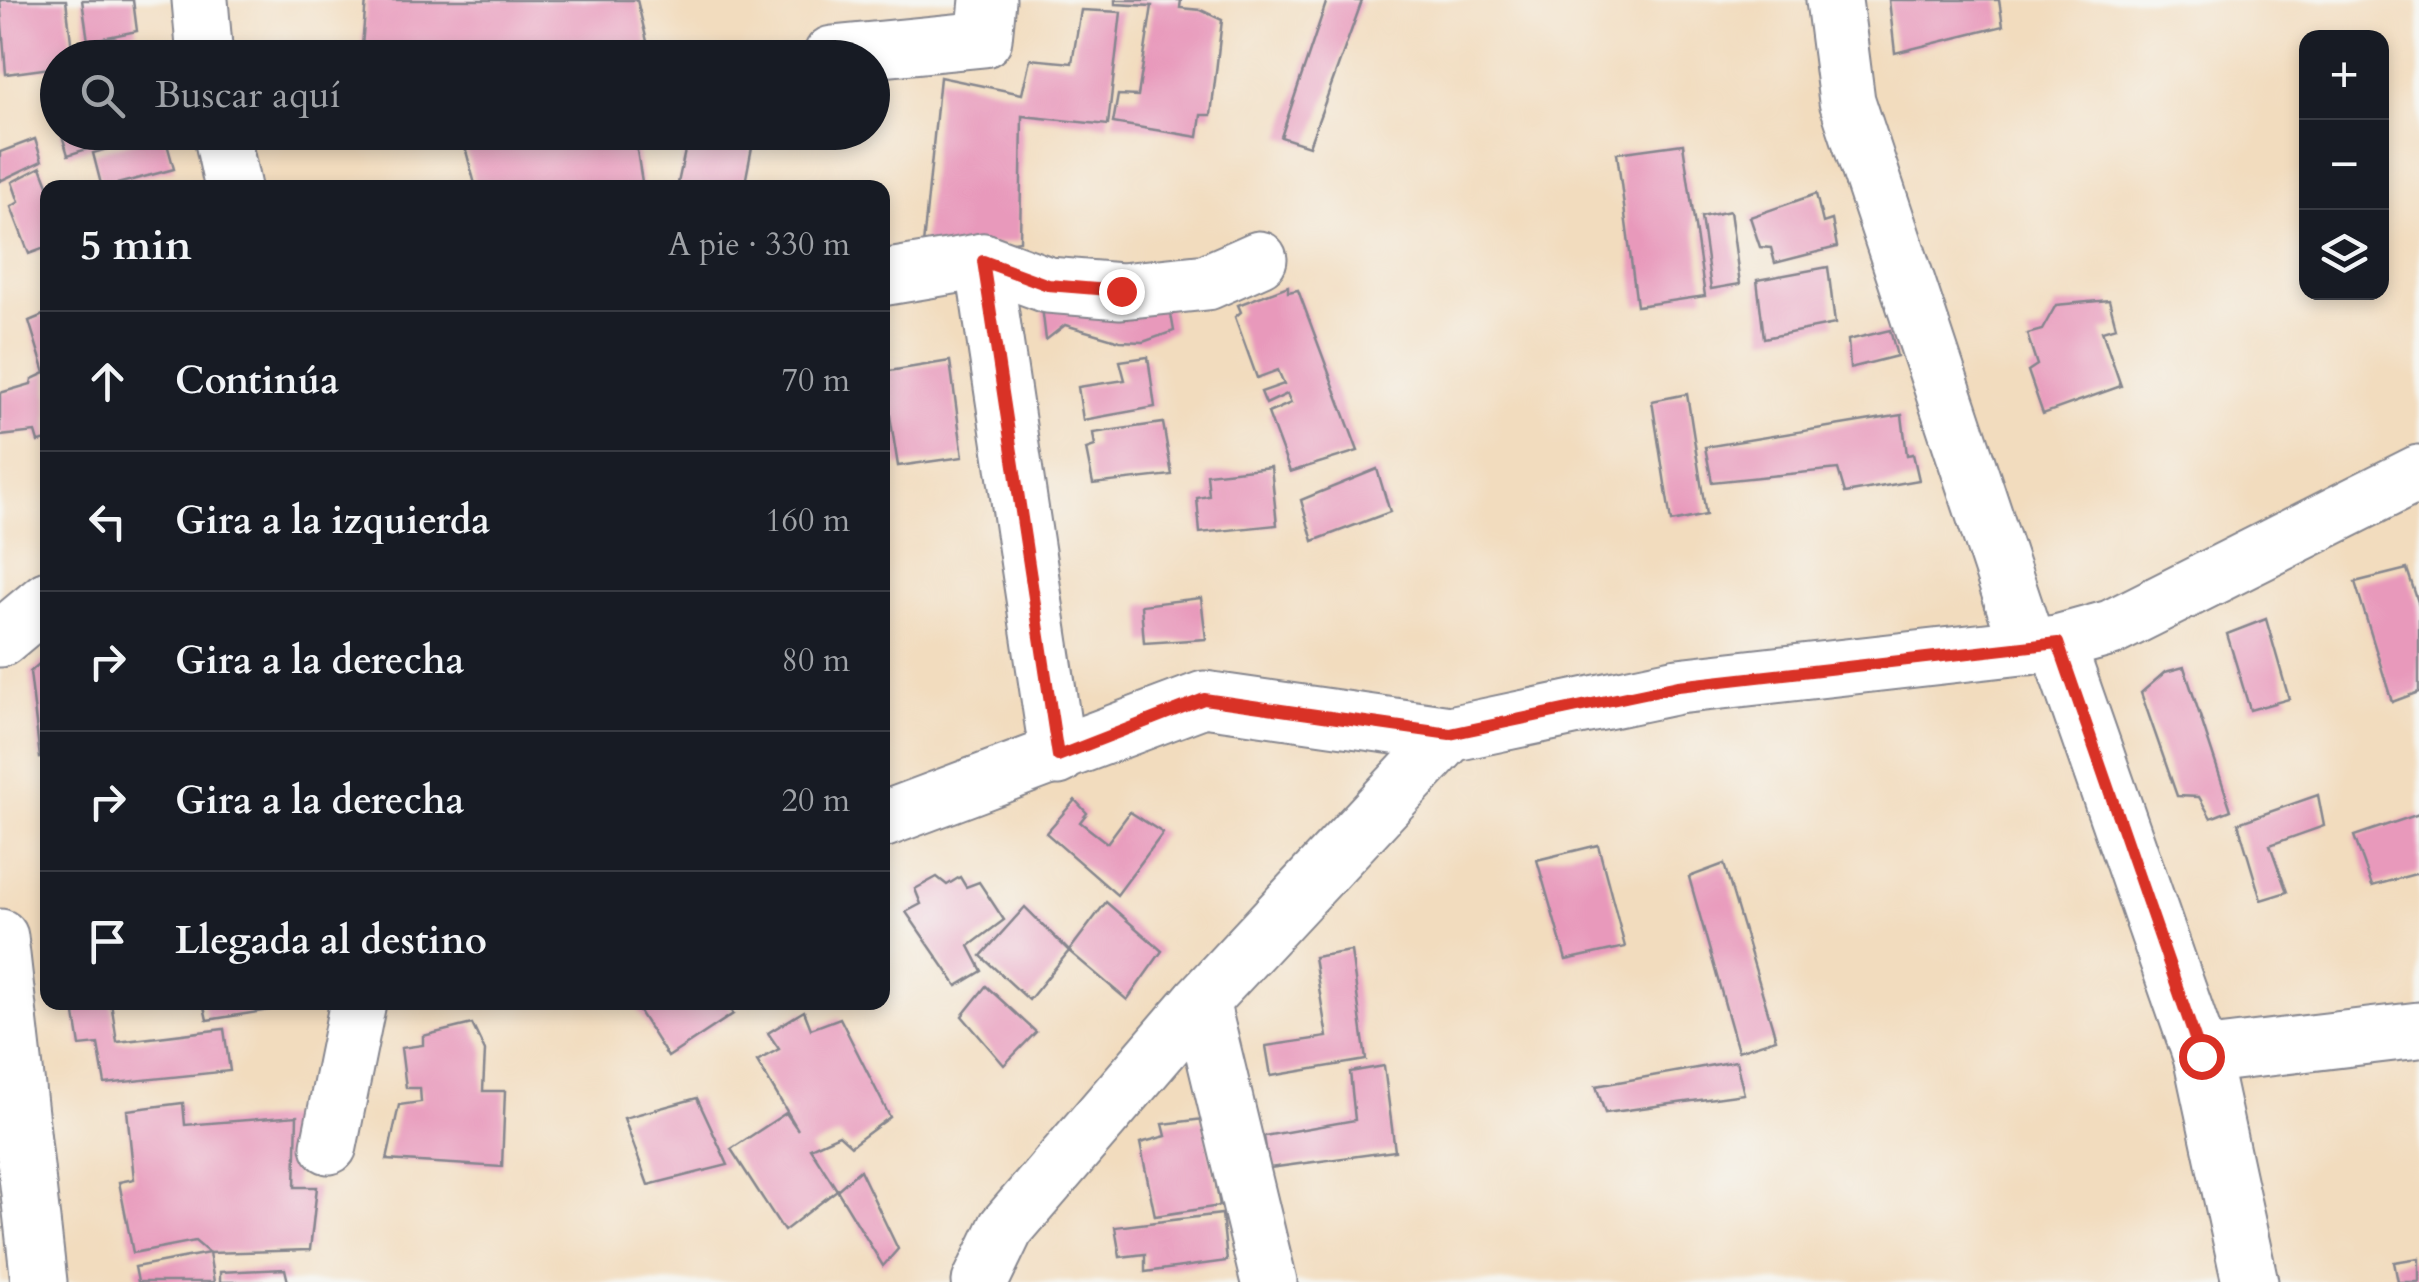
<!DOCTYPE html>
<html lang="es">
<meta charset="utf-8">
<style>
:root{--surface:#171b24;--page:#20242c;--text:#f1f3f6;--muted:#9ea1a6;--line:#363941}
body{margin:0;font-family:Cardo,serif;background:var(--page);color:var(--text)}
.controls{position:absolute;right:30px;top:30px;display:grid;overflow:hidden;border-radius:20px;box-shadow:0 5px 15px #0003}
.controls button{width:90px;height:90px;display:grid;place-items:center;padding:0;border:0;border-bottom:2px solid var(--line);background:var(--surface);color:var(--text);font:50px sans-serif}
.stop{position:absolute;width:30px;height:30px;margin:-22px;border:8px solid #d93025;border-radius:50%;background:#fff}
.stop.end{background:#d93025;border-color:#fff;box-shadow:0 2px 10px #0008}
.list{margin:0;padding:0;list-style:none}
h2{display:flex;justify-content:space-between;align-items:center;height:130px;margin:0;padding:0 40px;font-size:42px}
h2 small{font-size:32px;font-weight:400;color:var(--muted)}
.list li{display:grid;grid-template-columns:65px 1fr auto;gap:30px;align-items:center;box-sizing:border-box;height:140px;padding:0 40px;border-top:2px solid var(--line)}
.list b{display:block;font-size:38px;white-space:nowrap}
.list em{font-size:32px;font-style:normal;color:var(--muted)}
.icon{flex:none;width:55px;height:55px;fill:none;stroke:currentColor;stroke-width:2;stroke-linecap:round;stroke-linejoin:round}
.map{position:relative;flex:none;width:2419px;height:1282px;overflow:hidden}
.search{position:absolute;background:var(--surface);box-shadow:0 5px 15px #0003;left:40px;top:40px;width:850px;height:110px;display:flex;align-items:center;gap:25px;box-sizing:border-box;padding:0 35px;border-radius:55px;color:var(--muted);font-size:38px}
.panel{position:absolute;background:var(--surface);box-shadow:0 5px 15px #0003;left:40px;top:180px;width:850px;height:830px;border-radius:20px}
.map>svg:first-child{display:block}
</style>
<div class="map">
<svg width="2419" height="1282" viewBox="0 0 2419 1282">
<rect width="100%" height="100%" fill="#f6f6f2"/>
<filter id="ink" filterUnits="userSpaceOnUse"><feTurbulence type="fractalNoise" baseFrequency=".01" numOctaves="2"/><feDisplacementMap in="SourceGraphic" scale="20" xChannelSelector="R" yChannelSelector="G"/><feConvolveMatrix kernelMatrix="1 2 1 2 8 2 1 2 1" color-interpolation-filters="sRGB"/></filter>
<filter id="wash" filterUnits="userSpaceOnUse"><feTurbulence type="fractalNoise" baseFrequency=".0048" numOctaves="4" result="noise"/><feDisplacementMap in="SourceGraphic" scale="40" xChannelSelector="R" yChannelSelector="G"/><feGaussianBlur stdDeviation="2.25" result="paint"/><feColorMatrix in="noise" values="0 0 0 0 0 0 0 0 0 0 0 0 0 0 0 0 0 1.4 0 .05"/><feComposite in="paint" operator="in"/></filter>
<g filter="url(#wash)">
<rect width="100%" height="100%" fill="#f2dcbe"/>
<g id="blocks">
<g fill="#e899bb">
<polygon points="0,0 66,0 73,58 58,58 58,67 6,74"/>
<polygon points="82,0 133,0 137,31 88,41"/>
<polygon points="366,0 637,0 651,58 439,58 436,48 392,58 361,58"/>
<polygon points="1115,0 1181,0 1180,8 1201,10 1222,20 1211,115 1201,115 1198,137 1113,123 1118,95 1138,96 1152,6 1115,4"/>
<polygon points="1327,0 1362,1 1309,146 1281,137"/>
<polygon points="1889,0 1999,0 2003,26 1895,53"/>
<polygon points="1081,10 1121,12 1108,125 1022,116 1020,241 922,255 940,77 1022,94 1030,59 1072,63"/>
<polygon points="61,132 137,132 137,133 68,155"/>
<polygon points="461,132 634,132 643,188 476,188"/>
<polygon points="689,132 755,132 744,188 677,188"/>
<polygon points="164,133 174,169 102,188 93,153"/>
<polygon points="35,139 42,161 0,181 0,152"/>
<polygon points="1683,144 1705,296 1637,306 1617,153"/>
<polygon points="41,167 48,185 48,247 29,254 11,207 19,202 12,182"/>
<polygon points="1816,194 1823,223 1832,220 1837,247 1775,263 1771,248 1760,247 1750,217"/>
<polygon points="1730,211 1740,284 1711,289 1701,217"/>
<polygon points="1828,267 1835,324 1764,338 1757,280"/>
<polygon points="1288,286 1288,292 1298,290 1358,451 1290,472 1268,413 1291,403 1287,394 1266,404 1261,392 1284,384 1278,370 1257,378 1235,317 1241,312 1238,305"/>
<polygon points="2109,300 2116,327 2102,331 2121,386 2043,414 2028,371 2037,365 2027,334 2042,330 2056,305"/>
<polygon points="1169,303 1174,331 1143,342 1120,341 1065,325 1046,340 1042,307"/>
<polygon points="48,313 48,440 38,442 35,432 0,436 0,393 31,384 32,379 45,373 29,321"/>
<polygon points="1890,330 1897,356 1850,368 1848,340"/>
<polygon points="1148,357 1155,407 1083,420 1078,387 1125,380 1120,361"/>
<polygon points="950,361 963,457 898,466 883,372"/>
<polygon points="1687,394 1706,515 1671,522 1652,401"/>
<polygon points="1902,415 1907,455 1913,454 1919,480 1845,493 1838,469 1712,482 1705,447"/>
<polygon points="1163,423 1172,475 1093,484 1086,449 1095,446 1093,433"/>
<polygon points="1271,467 1277,525 1200,533 1197,498 1209,496 1207,474"/>
<polygon points="1377,469 1390,512 1313,541 1301,500"/>
<polygon points="2407,569 2419,605 2419,692 2392,702 2355,582"/>
<polygon points="1201,598 1206,639 1144,643 1141,605"/>
<polygon points="2266,619 2289,699 2250,710 2227,634"/>
<polygon points="48,656 48,757 40,758 30,672"/>
<polygon points="2184,667 2231,810 2211,818 2199,797 2177,796 2141,693 2165,672"/>
<polygon points="2318,795 2324,826 2270,845 2287,892 2261,900 2238,823"/>
<polygon points="1075,800 1087,813 1080,822 1107,843 1130,812 1163,833 1117,895 1046,833"/>
<polygon points="2419,814 2419,873 2372,886 2354,836"/>
<polygon points="1598,845 1625,947 1566,960 1537,860"/>
<polygon points="1724,864 1776,1039 1738,1051 1689,877"/>
<polygon points="937,877 947,885 960,877 966,887 979,882 1004,920 969,946 982,971 957,986 906,912 921,904 915,889"/>
<polygon points="1106,902 1162,951 1127,1000 1069,951 1029,1000 981,956 1025,907 1069,951"/>
<polygon points="1351,951 1366,1060 1271,1076 1266,1046 1327,1037 1314,957"/>
<polygon points="986,986 1036,1032 1004,1065 962,1016"/>
<polygon points="73,1002 111,1002 117,1042 224,1029 230,1071 105,1084 98,1044 80,1046"/>
<polygon points="203,1002 281,1002 282,1008 207,1020"/>
<polygon points="633,1002 726,1002 733,1014 668,1057"/>
<polygon points="804,1011 811,1029 840,1018 890,1117 851,1146 839,1135 810,1148 837,1190 784,1231 731,1149 786,1113 798,1130 757,1061 779,1049 768,1033"/>
<polygon points="472,1024 485,1051 483,1091 505,1091 502,1167 387,1160 399,1105 421,1102 420,1088 406,1088 401,1048 423,1045 423,1036"/>
<polygon points="1736,1061 1744,1094 1605,1113 1596,1086"/>
<polygon points="1384,1066 1395,1151 1269,1168 1264,1136 1355,1120 1350,1072"/>
<polygon points="697,1098 728,1165 648,1185 624,1118"/>
<polygon points="183,1103 185,1125 297,1116 295,1187 317,1187 310,1250 209,1253 195,1241 133,1253 119,1182 134,1179 127,1110"/>
<polygon points="1204,1119 1220,1206 1155,1216 1140,1143 1166,1136 1163,1124"/>
<polygon points="860,1170 898,1249 883,1266 837,1190"/>
<polygon points="1222,1214 1227,1261 1145,1272 1145,1254 1120,1257 1115,1227"/>
<polygon points="209,1253 214,1282 138,1282 135,1267"/>
<polygon points="2419,1258 2419,1282 2398,1282 2394,1262"/>
<polygon points="285,1269 288,1282 220,1282 220,1272"/>
</g>
</g>
</g>
<g filter="url(#ink)">
<use href="#blocks" fill-opacity="0" stroke="#86868e" stroke-width="2.5"/>
<g fill="none" stroke-linecap="round" stroke-linejoin="round">
<g stroke="#86868e" stroke-width="59">
<g id="minor">
<polyline points="200,0 205,58"/>
<polyline points="1834,0 1847,101 2028,647"/>
<polyline points="832,54 984,39 988,0"/>
<polyline points="221,132 233,188"/>
<polyline points="983,261 1058,757"/>
<polyline points="882,278 983,261 1048,285 1121,291 1207,282 1259,259"/>
<polyline points="0,639 48,599"/>
<polyline points="2057,643 2201,1056 2250,1282"/>
<polyline points="882,820 1204,699 1450,734"/>
<polyline points="0,937 39,1282"/>
<polyline points="1201,1001 1269,1282"/>
<polyline points="2201,1056 2419,1030"/>
<polyline points="329,1146 358,1002"/>
<polyline points="980,1282 1006,1228 1201,1001 1450,734 1678,686 2057,643 2111,628 2419,473"/>
</g>
</g>
<use href="#minor" stroke="#fff" stroke-width="55"/>
</g>
</g>
<g fill="none" stroke-linecap="round" stroke-linejoin="round" filter="url(#ink)">
<polyline stroke="#d93025" stroke-width="12" points="1121,291 1048,285 983,261 1058,756 1204,699 1450,734 1678,686 2058,643 2201,1056"/>
</g>
</svg>
<div class="controls">
<button>+</button>
<button>−</button>
<button><svg class="icon" aria-label="layers" viewBox="0 0 24 24"><path d="M12 4l9 5-9 5-9-5zM3 14l9 5 9-5"/></svg></button>
</div>
<div class="stop" style="left:2201px;top:1056px"></div>
<div class="stop end" style="left:1121px;top:291px"></div>
<div class="search"><svg class="icon" aria-label="search" viewBox="0 0 24 24"><circle cx="10" cy="10" r="6"/><path d="M15 15l6 6"/></svg>Buscar aquí</div>
<section class="panel">
<h2>5 min<small>A pie · 330 m</small></h2>
<ul class="list">
<li><svg class="icon" aria-label="ahead" viewBox="0 0 24 24"><path d="M12 20V5M6 11l6-6 6 6"/></svg><div><b>Continúa</b></div><em>70 m</em></li>
<li><svg class="icon" aria-label="left" viewBox="0 0 24 24"><path d="M17 20v-9H6M10 6l-5 5 5 5"/></svg><div><b>Gira a la izquierda</b></div><em>160 m</em></li>
<li><svg class="icon" aria-label="right" viewBox="0 0 24 24"><path d="M7 20v-9h11M14 6l5 5-5 5"/></svg><div><b>Gira a la derecha</b></div><em>80 m</em></li>
<li><svg class="icon" aria-label="right" viewBox="0 0 24 24"><path d="M7 20v-9h11M14 6l5 5-5 5"/></svg><div><b>Gira a la derecha</b></div><em>20 m</em></li>
<li><svg class="icon" aria-label="arrive" viewBox="0 0 24 24"><path d="M6 21V4h12l-3 4 3 4H6"/></svg><div><b>Llegada al destino</b></div></li>
</ul>
</section>
</div>
